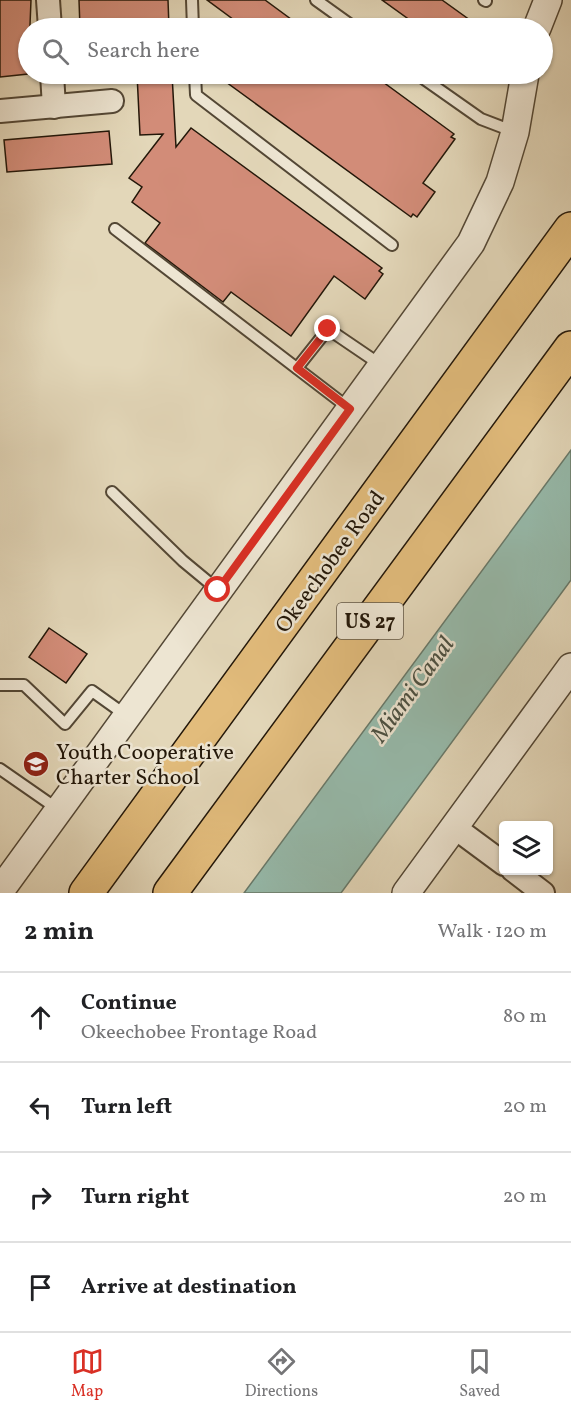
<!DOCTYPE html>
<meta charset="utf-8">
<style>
:root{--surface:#fff;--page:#f6f6f6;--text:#202124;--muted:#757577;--line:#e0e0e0;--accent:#d93025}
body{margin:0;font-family:Vollkorn,serif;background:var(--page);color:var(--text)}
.controls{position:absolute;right:18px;bottom:18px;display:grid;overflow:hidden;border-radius:6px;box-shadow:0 2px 4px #0004}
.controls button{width:54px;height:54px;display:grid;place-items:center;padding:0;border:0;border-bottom:2px solid var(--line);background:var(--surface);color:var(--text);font:30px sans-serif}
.stop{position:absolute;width:18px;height:18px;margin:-14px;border:4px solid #d93025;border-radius:50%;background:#fff}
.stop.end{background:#d93025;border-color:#fff;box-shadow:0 2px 6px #0008}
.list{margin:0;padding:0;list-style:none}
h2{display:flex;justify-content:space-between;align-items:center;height:78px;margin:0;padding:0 24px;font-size:26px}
h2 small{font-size:20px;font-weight:400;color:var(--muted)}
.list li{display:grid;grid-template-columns:39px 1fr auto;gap:18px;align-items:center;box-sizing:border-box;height:90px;padding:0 24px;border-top:2px solid var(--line)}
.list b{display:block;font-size:22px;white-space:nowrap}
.list p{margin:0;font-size:20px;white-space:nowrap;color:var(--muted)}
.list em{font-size:20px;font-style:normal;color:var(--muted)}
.icon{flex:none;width:33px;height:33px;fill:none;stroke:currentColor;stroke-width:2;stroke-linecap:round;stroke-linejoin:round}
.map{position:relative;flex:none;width:571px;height:893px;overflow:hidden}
.search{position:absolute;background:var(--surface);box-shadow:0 2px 4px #0004;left:18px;right:18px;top:18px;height:66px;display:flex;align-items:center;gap:15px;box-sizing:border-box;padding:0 21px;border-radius:33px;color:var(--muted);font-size:22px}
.sheet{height:438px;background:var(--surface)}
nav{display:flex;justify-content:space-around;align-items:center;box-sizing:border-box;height:84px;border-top:2px solid var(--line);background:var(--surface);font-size:16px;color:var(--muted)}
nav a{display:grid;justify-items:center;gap:3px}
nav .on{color:var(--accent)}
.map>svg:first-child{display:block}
</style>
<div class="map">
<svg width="571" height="893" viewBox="0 0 571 893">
<rect width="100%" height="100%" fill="#e3d7b9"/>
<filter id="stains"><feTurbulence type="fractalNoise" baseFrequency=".00333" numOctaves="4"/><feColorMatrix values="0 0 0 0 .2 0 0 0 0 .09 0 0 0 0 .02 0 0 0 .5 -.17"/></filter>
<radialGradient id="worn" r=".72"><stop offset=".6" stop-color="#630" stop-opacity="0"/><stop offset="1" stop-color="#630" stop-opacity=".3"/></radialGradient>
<polygon fill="#96baab" stroke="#68796a" stroke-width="1.5" points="571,450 571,580 341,893 244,893"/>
<g fill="#d28c78" stroke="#231709" stroke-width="1.5">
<polygon points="0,0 31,0 28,74 0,77"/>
<polygon points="79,0 168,0 169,28 80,28"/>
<polygon points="207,0 265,0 303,28 245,28"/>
<polygon points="382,0 442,0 481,28 421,28"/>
<polygon points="137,74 172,74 176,147 191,128 382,268 379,271 383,274 365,299 334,276 291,336 231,292 223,302 145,243 160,223 132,202 142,187 129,178 163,134 140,135"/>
<polygon points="215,74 372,74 454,134 451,137 455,139 423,183 435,192 417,217 413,214 411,217"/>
<polygon points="109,131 112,164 7,172 4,140"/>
<polygon points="49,628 87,654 66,683 29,657"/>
</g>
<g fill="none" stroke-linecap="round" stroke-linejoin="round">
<g stroke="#534735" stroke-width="14">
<g id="service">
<polyline points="192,0 193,28"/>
<polyline points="316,0 355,28"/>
<polyline points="484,0 486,1"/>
<polyline points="195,74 196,95 392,245"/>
<polyline points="417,74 481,119 515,132"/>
<polyline points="115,229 350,409"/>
<polyline points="297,368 328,329 381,365"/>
<polyline points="112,492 183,561 218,590"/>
<polyline points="0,685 24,685 65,724 92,691 127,716"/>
<polyline points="0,769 59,810"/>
</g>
</g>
<g stroke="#534735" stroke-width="26">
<g id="minor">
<polyline points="48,0 50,28"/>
<polyline points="52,74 54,107"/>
<polyline points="0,111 112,101"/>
<polyline points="454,827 504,864"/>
<polyline points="513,870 543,893"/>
</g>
</g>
<g stroke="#534735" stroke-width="30">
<g id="tertiary">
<polyline points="537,28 548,0"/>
<polyline points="0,891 471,243 500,182 515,132 525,74"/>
<polyline points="406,893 571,667"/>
</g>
</g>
<g stroke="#231709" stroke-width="36">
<g id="trunk">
<polyline points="86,893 571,229"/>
<polyline points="170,893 571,348"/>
</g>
</g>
<use href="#service" stroke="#ede5d2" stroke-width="10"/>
<use href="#minor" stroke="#ede5d2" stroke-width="22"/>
<use href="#tertiary" stroke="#ede5d2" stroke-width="27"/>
<use href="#trunk" stroke="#e2bc7c" stroke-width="33"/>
</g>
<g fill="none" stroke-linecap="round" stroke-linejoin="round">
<polyline stroke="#d93025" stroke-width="8" points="218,590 350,409 297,368 328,329"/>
</g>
<defs>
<g id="school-disc" transform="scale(1.35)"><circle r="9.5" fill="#8f2418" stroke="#ede5d2"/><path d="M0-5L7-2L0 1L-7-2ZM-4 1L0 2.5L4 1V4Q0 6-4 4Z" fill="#fff"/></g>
</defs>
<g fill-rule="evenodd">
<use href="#school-disc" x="36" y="764"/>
</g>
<g text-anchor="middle" stroke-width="5" stroke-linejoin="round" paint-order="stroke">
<rect fill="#ede5d2" stroke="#605545" stroke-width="1.5" x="337" y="603" width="66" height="36" rx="4.5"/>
<g font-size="21" font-weight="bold" fill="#231709">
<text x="370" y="628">US 27</text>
</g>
<g font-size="22" fill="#231709" stroke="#ede5d2">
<text transform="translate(329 561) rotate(-54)" y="8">Okeechobee Road</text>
</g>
<g font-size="22" fill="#231709" stroke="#ede5d2" text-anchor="start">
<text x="56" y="759">Youth Cooperative<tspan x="56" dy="25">Charter School</tspan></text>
</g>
<g font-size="24" font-style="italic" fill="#4b5042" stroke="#ede5d2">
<text transform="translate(412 689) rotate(-54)" y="8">Miami Canal</text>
</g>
</g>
<rect width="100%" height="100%" filter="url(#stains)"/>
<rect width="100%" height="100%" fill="url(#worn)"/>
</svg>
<div class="controls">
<button><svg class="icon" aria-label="layers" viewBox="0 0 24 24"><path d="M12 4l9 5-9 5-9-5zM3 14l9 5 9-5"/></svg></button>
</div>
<div class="stop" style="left:218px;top:590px"></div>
<div class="stop end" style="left:328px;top:329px"></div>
<div class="search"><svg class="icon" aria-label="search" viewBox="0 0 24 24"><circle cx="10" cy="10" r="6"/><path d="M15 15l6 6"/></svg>Search here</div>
</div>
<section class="sheet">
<h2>2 min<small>Walk · 120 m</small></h2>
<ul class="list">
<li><svg class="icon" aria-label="ahead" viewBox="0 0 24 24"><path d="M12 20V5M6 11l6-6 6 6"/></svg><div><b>Continue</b><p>Okeechobee Frontage Road</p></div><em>80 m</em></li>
<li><svg class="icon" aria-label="left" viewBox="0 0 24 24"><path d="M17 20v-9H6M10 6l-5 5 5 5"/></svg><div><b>Turn left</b></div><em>20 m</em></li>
<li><svg class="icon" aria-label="right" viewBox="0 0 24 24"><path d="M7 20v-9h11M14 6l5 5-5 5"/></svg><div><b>Turn right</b></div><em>20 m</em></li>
<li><svg class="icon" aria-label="arrive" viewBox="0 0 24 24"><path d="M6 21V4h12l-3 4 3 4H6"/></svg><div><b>Arrive at destination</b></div></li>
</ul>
</section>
<nav>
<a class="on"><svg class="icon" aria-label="map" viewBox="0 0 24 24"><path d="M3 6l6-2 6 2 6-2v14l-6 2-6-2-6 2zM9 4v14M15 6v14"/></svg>Map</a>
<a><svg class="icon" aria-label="directions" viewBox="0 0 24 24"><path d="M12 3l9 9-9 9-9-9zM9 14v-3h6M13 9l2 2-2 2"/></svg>Directions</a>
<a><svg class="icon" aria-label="saved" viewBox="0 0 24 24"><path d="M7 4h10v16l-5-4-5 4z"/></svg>Saved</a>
</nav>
